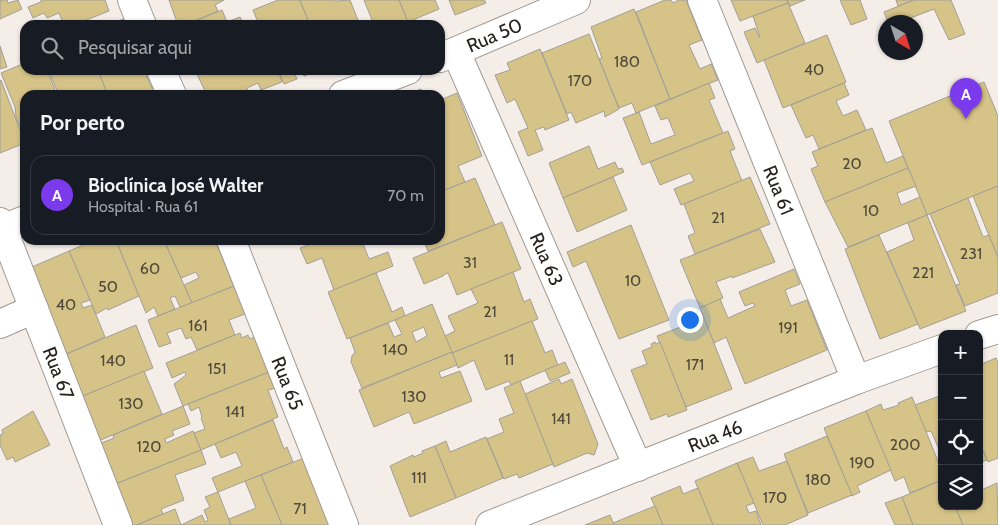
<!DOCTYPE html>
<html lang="pt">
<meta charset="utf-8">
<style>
:root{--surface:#171b24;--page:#20242c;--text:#f1f3f6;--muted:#9ea1a6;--line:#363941;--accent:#7c3aed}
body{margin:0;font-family:Cabin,sans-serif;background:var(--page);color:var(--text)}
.controls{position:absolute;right:15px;bottom:15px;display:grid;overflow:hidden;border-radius:10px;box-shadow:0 1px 4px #0004}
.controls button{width:45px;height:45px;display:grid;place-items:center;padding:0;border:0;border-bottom:1px solid var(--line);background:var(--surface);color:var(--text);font:25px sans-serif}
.compass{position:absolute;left:878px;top:15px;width:45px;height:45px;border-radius:50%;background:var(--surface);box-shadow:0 1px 4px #0004;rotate:141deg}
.you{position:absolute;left:689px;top:319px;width:18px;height:18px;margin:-12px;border:4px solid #fff;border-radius:50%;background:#1a73e8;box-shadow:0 0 0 8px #1a73e833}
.badge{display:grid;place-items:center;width:32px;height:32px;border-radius:50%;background:var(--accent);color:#fff;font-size:16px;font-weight:700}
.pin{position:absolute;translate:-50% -41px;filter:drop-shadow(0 1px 2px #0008)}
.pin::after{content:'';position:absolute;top:26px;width:18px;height:15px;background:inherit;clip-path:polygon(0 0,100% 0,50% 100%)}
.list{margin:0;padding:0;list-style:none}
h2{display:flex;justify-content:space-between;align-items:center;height:65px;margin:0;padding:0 20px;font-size:21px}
h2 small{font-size:16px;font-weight:400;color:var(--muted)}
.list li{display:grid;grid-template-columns:32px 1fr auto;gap:15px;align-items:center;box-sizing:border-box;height:80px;margin:0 10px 10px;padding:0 10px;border:1px solid var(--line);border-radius:15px}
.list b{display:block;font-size:19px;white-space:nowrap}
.list p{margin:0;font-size:16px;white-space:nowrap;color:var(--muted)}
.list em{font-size:16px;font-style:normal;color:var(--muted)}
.icon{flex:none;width:28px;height:28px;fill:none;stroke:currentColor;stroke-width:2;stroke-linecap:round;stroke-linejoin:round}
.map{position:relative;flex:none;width:998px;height:525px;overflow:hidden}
.search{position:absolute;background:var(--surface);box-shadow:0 1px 4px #0004;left:20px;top:20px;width:425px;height:55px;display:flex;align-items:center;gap:12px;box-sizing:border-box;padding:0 18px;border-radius:15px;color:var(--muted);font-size:19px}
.panel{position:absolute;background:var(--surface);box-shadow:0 1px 4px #0004;left:20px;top:90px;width:425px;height:155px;border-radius:15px}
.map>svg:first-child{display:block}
</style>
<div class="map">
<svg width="998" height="525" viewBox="0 0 998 525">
<rect width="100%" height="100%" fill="#f5ede7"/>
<g fill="#d6c387" stroke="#a19f97" fill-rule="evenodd">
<polygon points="0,0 7,0 8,3 18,0 22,9 0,19"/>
<polygon points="41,0 105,0 109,11 74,25 64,25 59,13 47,18 44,13 33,18 28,7 41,2"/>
<polygon points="169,0 224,0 215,5 218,11 185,25 178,25"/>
<polygon points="278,0 300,0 310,25 259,25 253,10"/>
<polygon points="300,0 334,0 335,1 350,0 360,25 310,25"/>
<polygon points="364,0 399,0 408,22 400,25 374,25"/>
<polygon points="399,0 435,0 439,9 408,22"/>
<polygon points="449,0 484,0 486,3 455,15"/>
<polygon points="665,0 671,0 673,3 679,0 686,0 702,40 689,45 700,69 711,64 718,80 670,99 636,12"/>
<polygon points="731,0 787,0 788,3 740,21"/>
<polygon points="787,0 805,0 790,6"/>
<polygon points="840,0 860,0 867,19 851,25"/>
<polygon points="896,0 914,0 898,6"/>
<polygon points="914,0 951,0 965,34 949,40 934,9 900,22 888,22 884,12"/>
<polygon points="788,3 805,43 757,63 744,32 755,28 759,37 760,37 753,16"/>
<polygon points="634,9 670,99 636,113 632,103 619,108 599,59 602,58 591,27"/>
<polygon points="222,10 227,22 240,17 244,25 185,25"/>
<polygon points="126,18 129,25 109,25"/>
<polygon points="589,34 619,109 605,117 604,111 576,123 571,112 567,114 542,53"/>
<polygon points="827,35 846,82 783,108 764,60"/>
<polygon points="0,46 7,67 0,69"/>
<polygon points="540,49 569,120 545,130 544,127 535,130 543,150 528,156 518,132 528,128 515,99 507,103 495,75 510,70 507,63"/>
<polygon points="25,63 25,70 47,70 57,95 25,95 25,138 16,117 15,107 1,73"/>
<polygon points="53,70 98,70 108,95 59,95 49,72"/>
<polygon points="98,70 144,70 152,88 154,86 155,95 108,95"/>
<polygon points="195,70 278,70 282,82 261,90 258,83 247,88 250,95 207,95"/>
<polygon points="278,70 293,70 297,79 284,84"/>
<polygon points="299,70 319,70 304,76 303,72 300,73"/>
<polygon points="1,80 25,143 0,153 0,81"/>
<polygon points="984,82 998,116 998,186 927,215 889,121"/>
<polygon points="709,83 715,98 709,100 723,133 642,165 623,118 639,112 651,144 675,135 668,118 661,120 655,106"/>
<polygon points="844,83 849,95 836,101 843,116 857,110 866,130 819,149 813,135 806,138 791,105"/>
<polygon points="421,89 424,95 407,95"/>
<polygon points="457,93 482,156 458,166 465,182 442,191 440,185 440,100"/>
<polygon points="872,128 886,163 903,156 908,168 825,202 811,169 818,166 812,152"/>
<polygon points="728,131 735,149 730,151 742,181 681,205 674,189 694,181 690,173 660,185 650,162"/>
<polygon points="589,146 598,169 615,162 618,169 622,168 624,172 563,198 549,163"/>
<polygon points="908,168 916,186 897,193 901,205 920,197 927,215 848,247 825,202"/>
<polygon points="613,177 627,210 577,232 563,198"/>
<polygon points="750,177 770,224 695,254 688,236 695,233 684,204"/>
<polygon points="475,178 495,225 428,251 423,240 440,240 440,192"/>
<polygon points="998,186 998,258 973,196"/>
<polygon points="968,198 983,237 989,235 998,258 998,293 965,306 956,285 960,284 930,214"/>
<polygon points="927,215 966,311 920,329 887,252 914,240 908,223"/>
<polygon points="502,222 521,269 457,295 448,273 443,275 443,276 424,284 413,258"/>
<polygon points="631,225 669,320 619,339 586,261 573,267 567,252"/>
<polygon points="760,229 775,262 732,278 732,276 716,282 723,298 700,308 680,260"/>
<polygon points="879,235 918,324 880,339 845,249"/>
<polygon points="95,240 116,240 139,296 108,310 107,308 96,314 69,251"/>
<polygon points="116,240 164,240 192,303 180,307 175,296 170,298 175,309 158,316 154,307 146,313"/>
<polygon points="164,240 215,240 234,286 192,303 184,285 199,278 196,272 181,278"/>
<polygon points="321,240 366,240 362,241 369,259 388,252 393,266 334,290 322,258 307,264 300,248"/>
<polygon points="69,251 90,300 81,303 83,308 92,305 105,337 64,355 32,282 32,267"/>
<polygon points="794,269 800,284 785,290 791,306 807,300 827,350 745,384 726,337 714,343 700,308 720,299 728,318 755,306 753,303 745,306 739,292"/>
<polygon points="513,272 524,302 530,299 538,319 452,353 445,336 455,331 448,316 478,303 471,289"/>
<polygon points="376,273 392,312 402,307 405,316 347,339 328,292"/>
<polygon points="234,286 245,314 229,320 235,335 197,350 191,337 186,339 181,328 167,333 171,343 159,347 148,320"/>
<path d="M432,304L452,352L362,388L351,362L352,356L355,352L350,338L388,323L394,337L402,334L395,320ZM424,327L427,336L416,342L412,332Z"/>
<polygon points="704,318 732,389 686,407 657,336"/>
<polygon points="532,321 545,353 552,350 558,365 511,385 509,381 486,390 474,360 458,368 452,353"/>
<polygon points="136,325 153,368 78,398 64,355"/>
<polygon points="240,333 242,338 248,335 250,339 254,337 269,372 183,406 174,384 186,375 185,372 172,378 166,363"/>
<polygon points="655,342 656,344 660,342 687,410 668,417 667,414 651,420 631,370 647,364 642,351 652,347 651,344"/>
<polygon points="452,352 457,365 439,372 441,378 460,371 472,401 414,424 409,412 374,427 359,390"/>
<polygon points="996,358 998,362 998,458 988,462 979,441 979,365"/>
<polygon points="565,362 570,373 550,381 545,370"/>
<polygon points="144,371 162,414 96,442 78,398"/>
<polygon points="269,372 276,388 268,390 278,417 201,450 194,433 205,429 201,418 202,417 199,407 191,411 188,404"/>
<polygon points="559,379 561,384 572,379 598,444 594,455 587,453 554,467 525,394"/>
<polygon points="520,381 553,464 519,478 517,474 504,479 487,439 504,432 499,419 514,413 504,388"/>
<polygon points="942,395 942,456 931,431 926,432 915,405"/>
<polygon points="912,397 942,471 942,480 910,493 904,477 895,481 866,411 881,404 883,410 899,405 898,403"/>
<polygon points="183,406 190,424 172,431 174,435 165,439 166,443 193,431 201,450 113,485 99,444 114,438 113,435"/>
<polygon points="33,411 50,445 15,462 13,457 7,460 0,445 0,435 3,434 2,430"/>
<polygon points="866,411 891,470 857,486 860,492 852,496 824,428"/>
<polygon points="273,420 284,449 287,447 293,462 218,492 212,478 242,466 236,452 221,458 215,444"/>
<polygon points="827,436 852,495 808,513 784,454"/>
<polygon points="486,437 503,478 456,498 435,446 446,441 450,452"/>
<polygon points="979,441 987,460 979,463"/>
<polygon points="435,446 456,498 410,517 390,466 413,455 414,457 423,453 422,451"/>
<polygon points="201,450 206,464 175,475 184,500 161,509 163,514 137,525 129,525 113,485"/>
<polygon points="753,457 759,471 787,461 808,515 785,525 763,525 737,463"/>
<polygon points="304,458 330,525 282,525 261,475"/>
<polygon points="737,463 754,503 746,506 749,513 756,511 761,525 713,525 695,481"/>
<polygon points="261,475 282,525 231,525 229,519 256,508 245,481"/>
<polygon points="942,480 942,506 955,506 963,525 913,525 902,497"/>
<polygon points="997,483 998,525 963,525 955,506 979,506 979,491"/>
<polygon points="680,486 683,494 698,488 713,525 663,525 651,498"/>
<polygon points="218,492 231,525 181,525 202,515 205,522 208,520 204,510 210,507 205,497"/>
<polygon points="902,497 913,525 895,525 885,503"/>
<polygon points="655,506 663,525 614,525 613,523"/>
<polygon points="175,509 181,525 137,525 163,514"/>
<polygon points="610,515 614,525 585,525"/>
</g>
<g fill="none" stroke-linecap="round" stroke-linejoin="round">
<g stroke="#a19a94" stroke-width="30">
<g id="street">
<polyline points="132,0 142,25"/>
<path id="s1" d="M702,0L856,380"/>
<path id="s2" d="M456,52L638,467"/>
<path id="s3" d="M440,58L576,0"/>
<polyline points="161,70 172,95"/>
<polyline points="343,95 408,70"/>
<path id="s4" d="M0,222L118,525"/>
<polyline points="3,229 25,220"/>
<path id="s5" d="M231,240L344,525"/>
<polyline points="0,324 34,309"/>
<polyline points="979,335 998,329"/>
<path id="s6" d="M490,525L856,380L942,349"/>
</g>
</g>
<use href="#street" stroke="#fff" stroke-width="28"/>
</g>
<g text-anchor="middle" stroke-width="4" stroke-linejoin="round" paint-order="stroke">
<g font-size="16" fill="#514a3a">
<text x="627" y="67">180</text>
<text x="814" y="75">40</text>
<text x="580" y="86">170</text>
<text x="852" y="169">20</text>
<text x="871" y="216">10</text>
<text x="718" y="223">21</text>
<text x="971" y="259">231</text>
<text x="470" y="268">31</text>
<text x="150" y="274">60</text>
<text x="923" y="278">221</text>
<text x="633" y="286">10</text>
<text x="108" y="292">50</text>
<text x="66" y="310">40</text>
<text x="490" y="317">21</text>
<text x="198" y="331">161</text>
<text x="788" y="333">191</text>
<text x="395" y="355">140</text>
<text x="509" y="365">11</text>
<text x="113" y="366">140</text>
<text x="695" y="370">171</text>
<text x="217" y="374">151</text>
<text x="414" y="402">130</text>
<text x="131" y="409">130</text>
<text x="235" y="417">141</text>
<text x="561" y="424">141</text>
<text x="905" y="450">200</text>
<text x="149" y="452">120</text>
<text x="862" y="468">190</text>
<text x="419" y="483">111</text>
<text x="818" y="485">180</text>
<text x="775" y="503">170</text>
<text x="300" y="514">71</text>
</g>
<g font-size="19" fill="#252220" stroke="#fffbf9">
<text dy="7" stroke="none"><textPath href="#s3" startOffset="59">Rua 50</textPath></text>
<text dy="7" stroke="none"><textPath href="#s1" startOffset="205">Rua 61</textPath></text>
<text dy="7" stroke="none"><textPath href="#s2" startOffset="226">Rua 63</textPath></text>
<text dy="7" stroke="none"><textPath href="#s4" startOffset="162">Rua 67</textPath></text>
<text dy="7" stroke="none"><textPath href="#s5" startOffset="154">Rua 65</textPath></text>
<text dy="7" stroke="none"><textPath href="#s6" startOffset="242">Rua 46</textPath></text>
</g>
</g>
</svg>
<div class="controls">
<button>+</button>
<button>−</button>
<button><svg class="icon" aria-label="locate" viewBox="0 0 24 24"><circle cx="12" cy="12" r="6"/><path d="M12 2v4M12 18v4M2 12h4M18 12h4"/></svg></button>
<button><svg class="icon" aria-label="layers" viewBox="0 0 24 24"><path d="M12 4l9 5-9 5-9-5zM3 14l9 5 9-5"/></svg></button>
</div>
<svg class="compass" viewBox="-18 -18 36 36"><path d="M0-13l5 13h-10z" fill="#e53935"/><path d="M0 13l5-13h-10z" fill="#9ea1a6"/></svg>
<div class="you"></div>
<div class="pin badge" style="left:966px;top:119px">A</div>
<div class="search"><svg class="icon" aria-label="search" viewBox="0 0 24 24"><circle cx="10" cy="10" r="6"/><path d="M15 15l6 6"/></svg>Pesquisar aqui</div>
<section class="panel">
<h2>Por perto<small></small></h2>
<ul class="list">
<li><span class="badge">A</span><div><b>Bioclínica José Walter</b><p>Hospital · Rua 61</p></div><em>70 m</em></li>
</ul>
</section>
</div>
